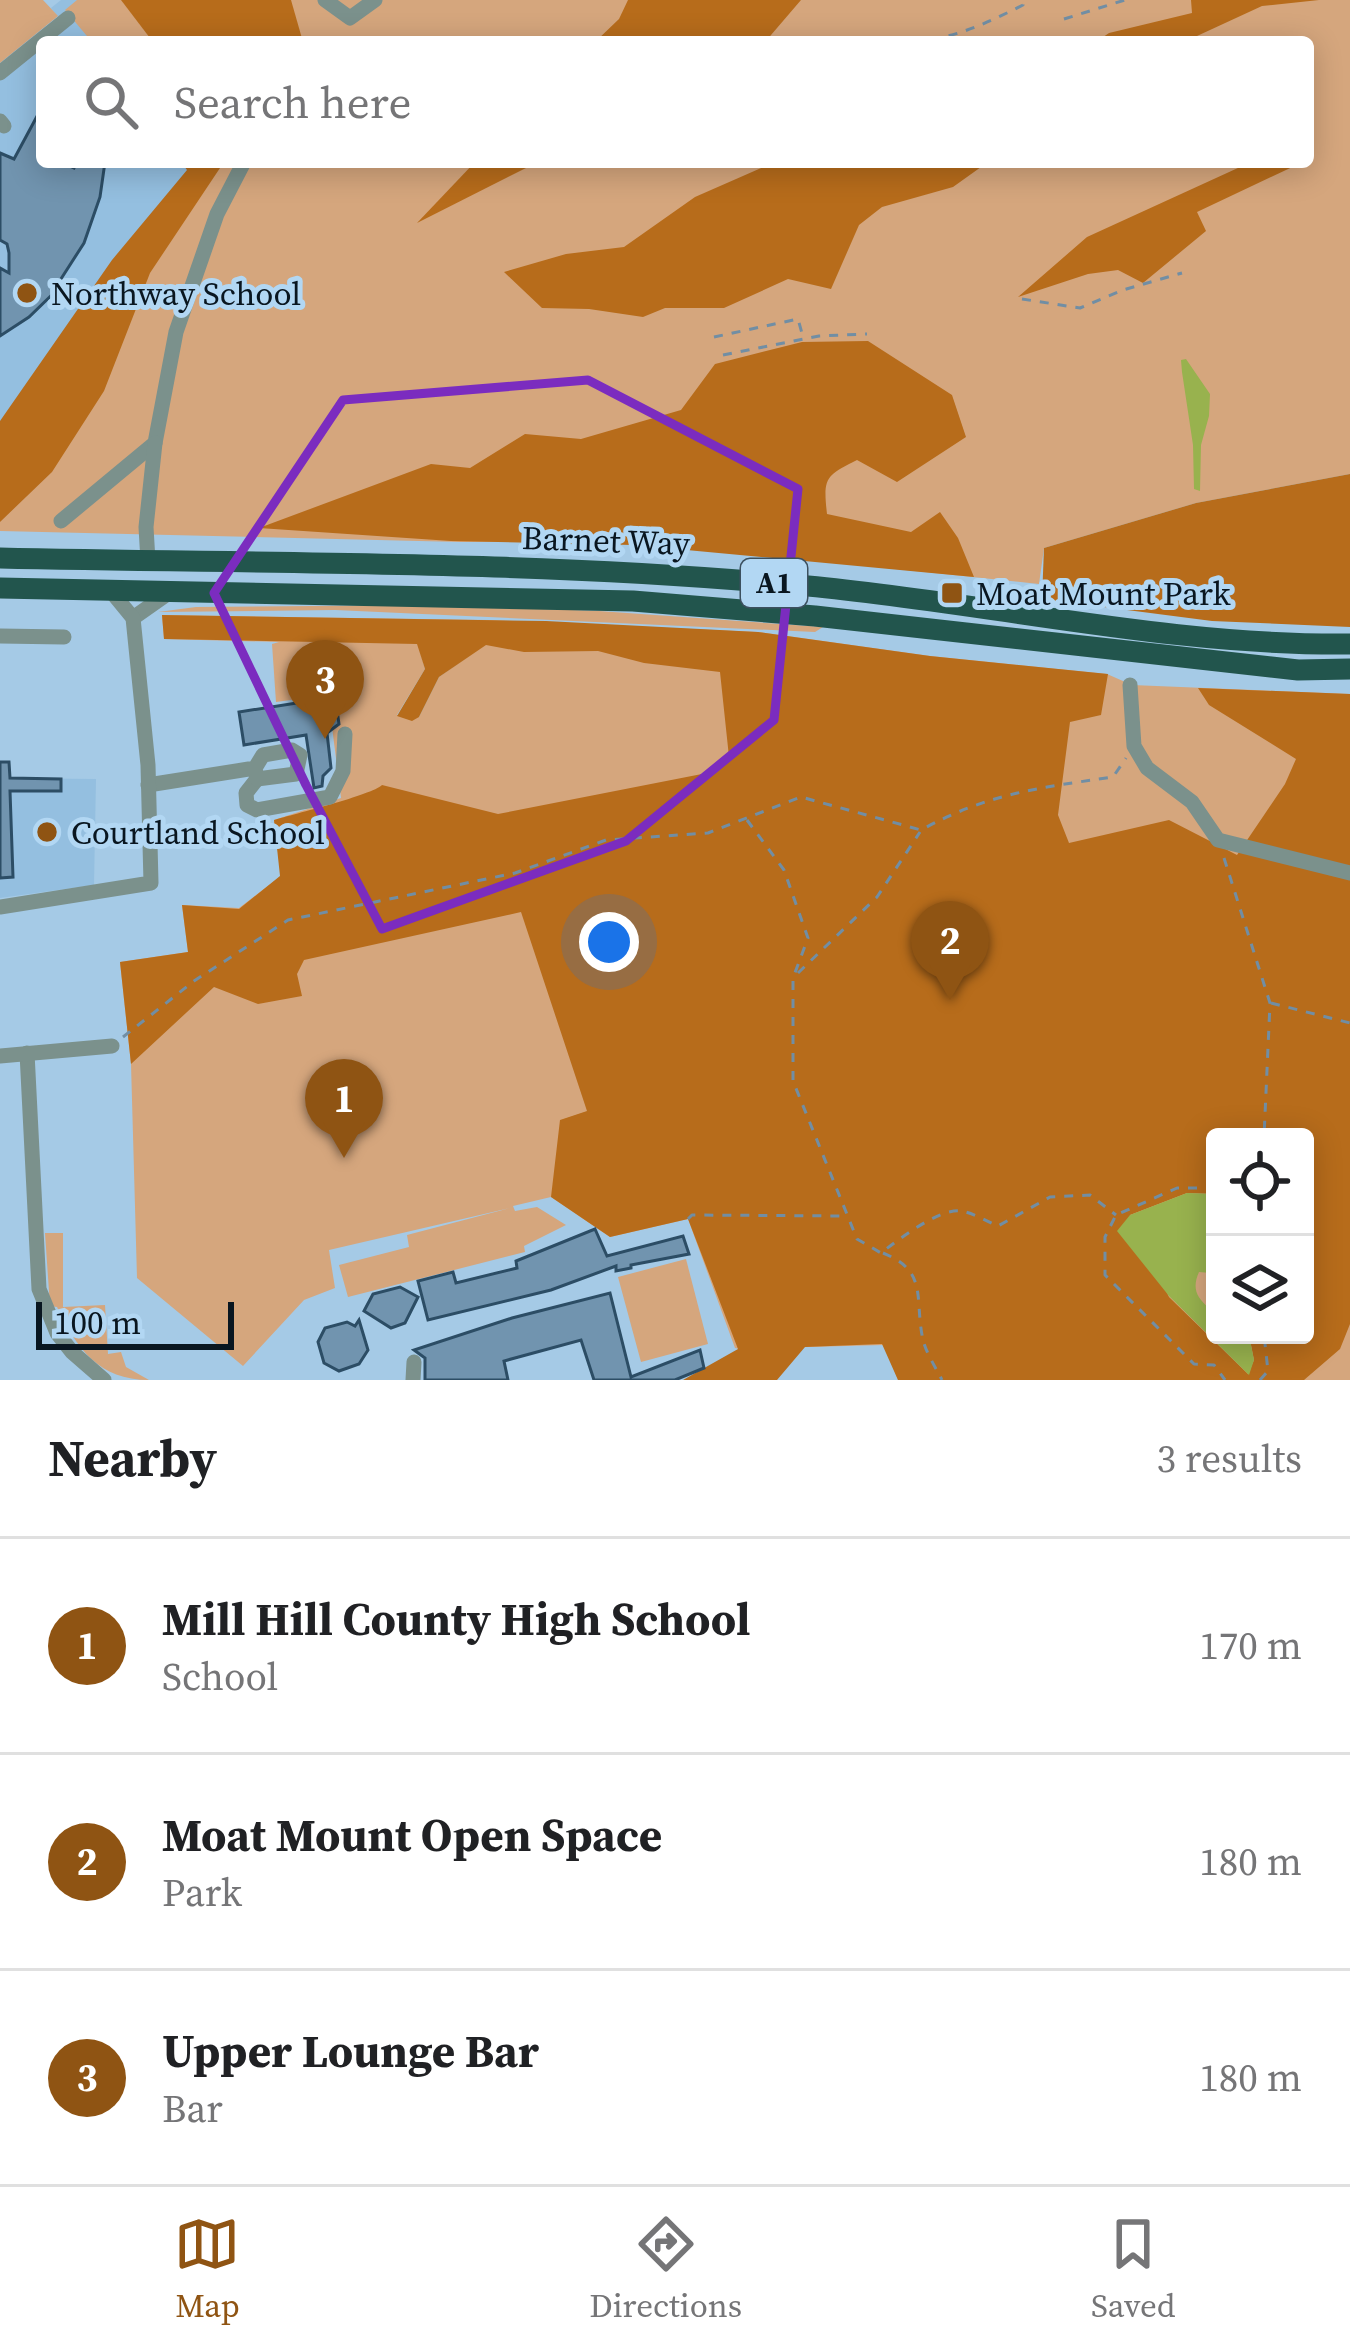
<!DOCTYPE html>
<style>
:root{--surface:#fff;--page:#f2f2f2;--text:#202124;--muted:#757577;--line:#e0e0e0;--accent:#8f5413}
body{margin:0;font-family:"Source Serif 4",serif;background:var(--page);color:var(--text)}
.controls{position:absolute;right:36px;bottom:36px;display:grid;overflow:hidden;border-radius:12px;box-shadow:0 6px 30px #0003}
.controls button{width:108px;height:108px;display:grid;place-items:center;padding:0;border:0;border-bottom:3px solid var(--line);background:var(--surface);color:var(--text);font:60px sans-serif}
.scale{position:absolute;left:36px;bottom:30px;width:198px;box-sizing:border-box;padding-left:12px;border:6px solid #091620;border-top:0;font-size:33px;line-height:42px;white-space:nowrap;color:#091620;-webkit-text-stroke:9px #b2d7f3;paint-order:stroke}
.you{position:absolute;left:609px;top:942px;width:42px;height:42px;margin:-30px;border:9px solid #fff;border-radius:50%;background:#1a73e8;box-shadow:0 0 0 18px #1a73e833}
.badge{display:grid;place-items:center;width:78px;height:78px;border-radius:50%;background:var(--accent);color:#fff;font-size:39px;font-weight:700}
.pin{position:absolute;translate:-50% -99px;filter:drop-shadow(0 3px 6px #0008)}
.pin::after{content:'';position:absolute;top:63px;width:42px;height:36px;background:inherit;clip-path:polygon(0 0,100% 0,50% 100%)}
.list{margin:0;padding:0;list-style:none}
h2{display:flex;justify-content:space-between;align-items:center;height:156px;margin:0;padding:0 48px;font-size:51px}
h2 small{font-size:39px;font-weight:400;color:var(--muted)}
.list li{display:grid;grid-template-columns:78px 1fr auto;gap:36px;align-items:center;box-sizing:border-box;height:216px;padding:0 48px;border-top:3px solid var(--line)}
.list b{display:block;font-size:45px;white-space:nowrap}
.list p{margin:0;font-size:39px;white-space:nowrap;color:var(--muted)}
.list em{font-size:39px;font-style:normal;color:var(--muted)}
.icon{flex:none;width:66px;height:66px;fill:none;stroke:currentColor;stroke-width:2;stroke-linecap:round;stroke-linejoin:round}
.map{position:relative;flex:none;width:1350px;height:1380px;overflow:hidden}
.search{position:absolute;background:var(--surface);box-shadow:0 6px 30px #0003;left:36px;right:36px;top:36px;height:132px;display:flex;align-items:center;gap:30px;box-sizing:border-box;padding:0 42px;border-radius:12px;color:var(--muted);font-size:45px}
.sheet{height:804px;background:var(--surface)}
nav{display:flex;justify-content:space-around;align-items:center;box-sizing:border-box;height:168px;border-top:3px solid var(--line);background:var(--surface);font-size:33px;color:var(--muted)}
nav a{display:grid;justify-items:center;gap:6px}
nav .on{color:var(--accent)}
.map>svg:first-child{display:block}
</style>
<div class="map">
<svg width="1350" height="1380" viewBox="0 0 1350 1380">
<rect width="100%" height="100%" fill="#a5cae6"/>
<g fill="#94bfe0">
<polygon points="61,0 139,0 174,42 42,42 42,162 198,162 0,511 0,63 58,17 51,8"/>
<polygon points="0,778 96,779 94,885 0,898"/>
</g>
<g fill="#d5a67d" fill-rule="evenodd">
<polygon points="0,0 43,0 58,16 0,63"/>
<polygon points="77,0 134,0 156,42 92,42 65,10"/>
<polygon points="195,0 1350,0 1350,474 1196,503 1044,548 1039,584 630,541 460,542 0,531 0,514 198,162 1308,162 1308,42 189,42"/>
<polygon points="429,605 599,611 823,627 815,632 335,610 158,612 196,607"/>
<path d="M162,615L489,620L758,632L930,656L1107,674L1132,685L1350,694V1380H898L884,1345L739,1349L735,1348L688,1219L610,1237L551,1197L513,1206L515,1211L537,1207L566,1225L524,1246L525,1252L348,1297L339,1265L409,1247L407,1235L510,1208L329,1250L335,1288L304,1300L243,1366L137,1278L131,1064L120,962L188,952L182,905L239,908L281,876L274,820L341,798L328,695L276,702L272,644L279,642L164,639ZM418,644L484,645L439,677L419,717L397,715L425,669ZM1215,1137H1305V1335H1215Z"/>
<path d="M45,1233H63V1307L105,1305L108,1354L121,1352L126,1367L149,1380C99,1380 77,1349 57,1307L50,1306Z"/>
<polygon points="686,1259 708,1344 641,1362 618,1277"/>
</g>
<g fill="#b76c1b" fill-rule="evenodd">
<polygon points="121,0 291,0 303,42 153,42"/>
<polygon points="628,0 801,0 765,42 595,42 619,19"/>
<polygon points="1191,0 1319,0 1262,6 1184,42 1096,42 1109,33 1192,13"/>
<polygon points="181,162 224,162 150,273 104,391 52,472 0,522 0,421 112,260 187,170"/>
<polygon points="475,162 538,162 417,223"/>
<polygon points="775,162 988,162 953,187 882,207 859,225 831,289 788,279 724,308 665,308 643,317 589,309 542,308 504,272 566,254 624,247 695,197"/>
<polygon points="1251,162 1303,162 1197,212 1206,231 1143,283 1118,270 1088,274 1018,297 1087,237"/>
<path d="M868,341L952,395L966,437L897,482L857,460C825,476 823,478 827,514L911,532L940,512L958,538L974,577L633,545L451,541L259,528L431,464L470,468L525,434L581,439L681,410L715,364L802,342Z"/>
<polygon points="1350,474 1350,627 1212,621 1042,599 1044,548 1196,503"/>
<path d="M162,615L546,621L758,632L930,656L1108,674L1101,715L1070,722L1058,815L1069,843L1169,820L1237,855L1285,784L1296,759L1209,705L1198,688L1350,694V1324L1340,1349L1304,1380H898L882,1344L805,1347L777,1380H683L738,1349L688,1219L610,1237L551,1197L560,1120L587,1111L521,912L304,960L297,974L302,996L258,1004L214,987L131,1064L120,962L188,952L182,905L239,909L280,876L274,820C294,814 372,795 382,785L498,814L707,773L729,757L720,672L644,663L598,651L524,652L486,645L439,677L419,717L412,721L397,716L425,669L417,644L164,639ZM1215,1137H1305V1335H1249L1254,1360L1248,1374L1169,1297L1130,1215L1187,1193L1215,1194Z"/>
</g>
<g fill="#98b24e">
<polygon points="1186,359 1210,394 1209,416 1201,445 1200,491 1194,489 1193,445 1182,372 1181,360"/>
<path d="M1187,1193L1215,1194V1280L1211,1273L1199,1272C1192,1288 1196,1297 1209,1308L1215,1304V1335H1249L1254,1360L1249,1375L1169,1296L1117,1231L1130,1215Z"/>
</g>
<g fill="#7194af" stroke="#2c4d65" stroke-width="3">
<polygon points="42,107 42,162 61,162 74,168 77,162 105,162 100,197 84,243 59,282 62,285 29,317 0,336 0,268 9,273 9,253 7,244 0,240 0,153 14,159"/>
<polygon points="322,699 325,719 338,717 339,724 327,733 331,768 323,776 322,786 314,788 306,735 244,745 239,712"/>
<polygon points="0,762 9,762 10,778 61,779 61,791 10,791 13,877 0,878"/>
<polygon points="595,1229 607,1256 683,1236 689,1254 631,1265 631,1268 616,1271 616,1266 551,1290 428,1320 418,1281 453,1272 456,1283 517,1268 516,1261"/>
<polygon points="400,1287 418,1297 405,1323 391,1328 364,1311 373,1294"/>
<polygon points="610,1293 631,1377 700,1350 704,1368 675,1380 594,1380 581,1340 504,1361 508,1380 425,1380 425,1358 414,1350 512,1318"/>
<polygon points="359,1320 368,1350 359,1364 339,1371 324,1363 318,1342 325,1328 347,1322 355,1326"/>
</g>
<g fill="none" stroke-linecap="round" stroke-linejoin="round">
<g stroke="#718ea4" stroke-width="3" stroke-dasharray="9 9" stroke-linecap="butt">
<polyline points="1064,19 1125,0"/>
<path d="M913,40C951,41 989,22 1023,5L1022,0"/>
<polyline points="1022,299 1080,308 1123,290 1182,273"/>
<polyline points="714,337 798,319 803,337"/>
<polyline points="723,355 819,336 867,334"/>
<path d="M747,820L784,870L808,938L793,978V1081L857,1239L881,1253C898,1240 939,1208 961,1211C973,1213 986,1221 998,1226L1050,1197L1090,1195L1116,1215"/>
<polyline points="1224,858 1270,1003 1264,1137"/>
<polyline points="798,973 877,897 920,832"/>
<polyline points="1271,1003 1350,1023"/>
<path d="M123,1037L194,981L288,920L515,873L606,840L708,833L801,797L921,830C989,793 1038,788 1113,777L1126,758"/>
<polyline points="1215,1188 1177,1188 1116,1215 1105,1237 1105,1275 1194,1364 1214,1365 1225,1380"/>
<polyline points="688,1219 692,1215 845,1216"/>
<path d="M883,1253C927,1271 915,1295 922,1335C924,1350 935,1366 942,1380"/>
<polyline points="1260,1380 1268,1371 1264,1335"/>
</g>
<g stroke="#7b918c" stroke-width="15">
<polyline points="325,0 350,18 375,0"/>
<polyline points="0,73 68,18"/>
<polyline points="0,121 4,126"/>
<polyline points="61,521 155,443 176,332 217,214 244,162"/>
<polyline points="148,561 146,527 155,443"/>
<polyline points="133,618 170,592"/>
<polyline points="0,636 64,637"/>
<polyline points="1130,685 1134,746 1147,768 1192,802 1218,840 1350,873"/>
<polyline points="257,779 246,793 247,805 257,810 330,797 343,771 345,734"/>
<polyline points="148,785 255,768 263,755 292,750 300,755 296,774 257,779 255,768"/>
<polyline points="0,907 151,883 148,765 133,618 110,590"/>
<polyline points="27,1053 39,1289 57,1333 72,1352 104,1380"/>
<polyline points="0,1056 112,1046"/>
<polyline points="413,1380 414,1362"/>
</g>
<g stroke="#22554d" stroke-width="21">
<path d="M0,558C269,564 540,560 808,586C989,603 1168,646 1350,644"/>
<polyline points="0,588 633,601 815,616 1298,670 1350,669"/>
</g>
</g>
<path fill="none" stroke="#7b2cbf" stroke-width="9" stroke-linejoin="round" d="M588,380L798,489L774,720L626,841L382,929L306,785L214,593L343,400Z"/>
<g fill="#8f5413" stroke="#b2d7f3" stroke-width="4.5">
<circle cx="27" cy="293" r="12"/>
<rect x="940" y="581" width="24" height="24" rx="6"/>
<circle cx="47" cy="832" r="12"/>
</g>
<g text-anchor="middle" stroke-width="10" stroke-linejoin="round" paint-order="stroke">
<rect fill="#b2d7f3" stroke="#3c505f" stroke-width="3" x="741" y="559" width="66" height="48" rx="9"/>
<g font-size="30" font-weight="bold" fill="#091620">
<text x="774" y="593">A1</text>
</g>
<g font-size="33" fill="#091620" stroke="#b2d7f3" text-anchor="start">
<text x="51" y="305">Northway School</text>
<text x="976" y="605">Moat Mount Park</text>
<text x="71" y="844">Courtland School</text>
</g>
<g font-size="33" fill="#091620" stroke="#b2d7f3">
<text transform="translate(606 540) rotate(2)" y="12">Barnet Way</text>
</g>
</g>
</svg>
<div class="controls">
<button><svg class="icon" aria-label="locate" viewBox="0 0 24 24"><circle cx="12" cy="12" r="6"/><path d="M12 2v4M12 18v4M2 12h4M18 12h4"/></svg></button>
<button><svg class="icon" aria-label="layers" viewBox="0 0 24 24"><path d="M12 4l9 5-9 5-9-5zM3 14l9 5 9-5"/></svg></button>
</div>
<div class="scale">100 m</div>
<div class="you"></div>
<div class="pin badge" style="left:344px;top:1158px">1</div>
<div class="pin badge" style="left:950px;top:1000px">2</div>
<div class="pin badge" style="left:325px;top:739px">3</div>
<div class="search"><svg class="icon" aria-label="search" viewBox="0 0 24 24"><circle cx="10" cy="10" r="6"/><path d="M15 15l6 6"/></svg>Search here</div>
</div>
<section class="sheet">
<h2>Nearby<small>3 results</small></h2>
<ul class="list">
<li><span class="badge">1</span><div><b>Mill Hill County High School</b><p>School</p></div><em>170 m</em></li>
<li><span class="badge">2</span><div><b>Moat Mount Open Space</b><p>Park</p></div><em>180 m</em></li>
<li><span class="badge">3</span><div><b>Upper Lounge Bar</b><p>Bar</p></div><em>180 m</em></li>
</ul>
</section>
<nav>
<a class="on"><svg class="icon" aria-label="map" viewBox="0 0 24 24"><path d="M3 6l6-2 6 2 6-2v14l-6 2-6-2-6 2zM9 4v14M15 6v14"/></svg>Map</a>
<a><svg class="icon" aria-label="directions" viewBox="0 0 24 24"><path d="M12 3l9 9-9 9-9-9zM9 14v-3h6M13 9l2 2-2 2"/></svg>Directions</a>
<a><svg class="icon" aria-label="saved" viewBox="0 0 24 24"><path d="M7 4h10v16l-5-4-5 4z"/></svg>Saved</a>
</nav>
